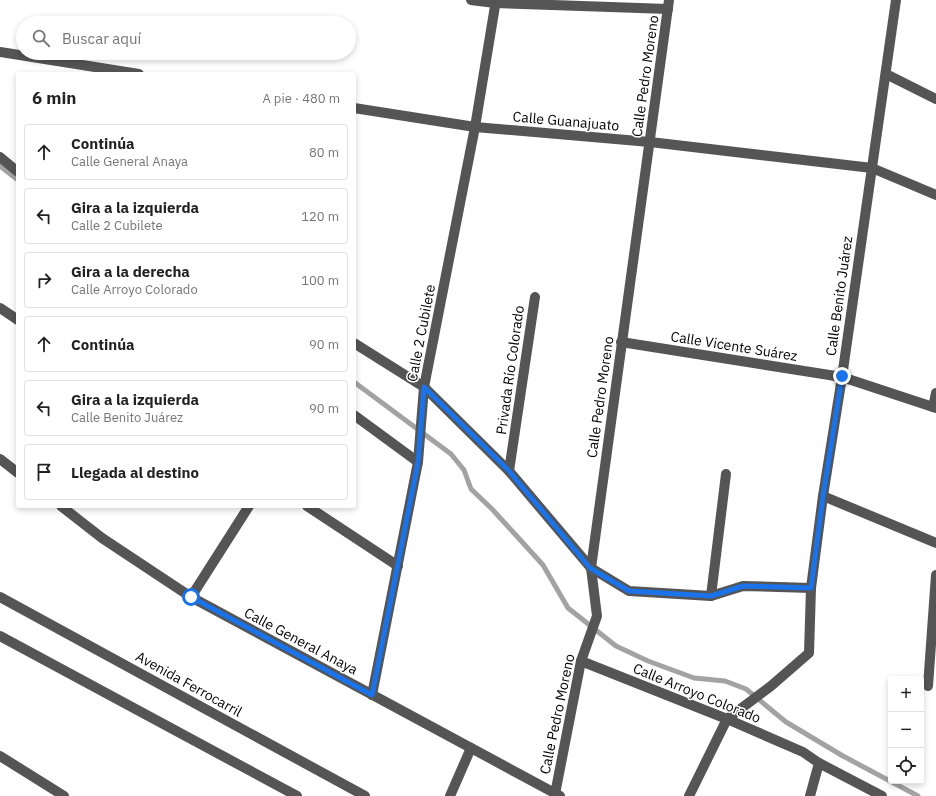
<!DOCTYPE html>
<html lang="es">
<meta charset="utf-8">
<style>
:root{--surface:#fff;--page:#f6f6f6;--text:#222;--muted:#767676;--line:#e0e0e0}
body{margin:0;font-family:"IBM Plex Sans",sans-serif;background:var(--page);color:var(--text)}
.controls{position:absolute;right:12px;bottom:12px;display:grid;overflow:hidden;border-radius:4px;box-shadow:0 2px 6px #0003}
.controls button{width:36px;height:36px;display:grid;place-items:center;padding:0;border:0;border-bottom:1px solid var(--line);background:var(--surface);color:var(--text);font:20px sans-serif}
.stop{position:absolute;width:12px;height:12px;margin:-9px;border:3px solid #1a73e8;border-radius:50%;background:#fff}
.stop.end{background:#1a73e8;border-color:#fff;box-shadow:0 1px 4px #0008}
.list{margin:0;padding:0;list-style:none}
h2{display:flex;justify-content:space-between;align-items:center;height:52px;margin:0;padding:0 16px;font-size:17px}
h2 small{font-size:13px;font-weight:400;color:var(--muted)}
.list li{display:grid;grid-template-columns:26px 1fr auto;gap:12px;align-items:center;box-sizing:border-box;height:56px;margin:0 8px 8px;padding:0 8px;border:1px solid var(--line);border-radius:4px}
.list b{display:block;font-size:15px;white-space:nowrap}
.list p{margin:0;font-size:13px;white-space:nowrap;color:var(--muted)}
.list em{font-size:13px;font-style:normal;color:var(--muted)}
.icon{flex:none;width:22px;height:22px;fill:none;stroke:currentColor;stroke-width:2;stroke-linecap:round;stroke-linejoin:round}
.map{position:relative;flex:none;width:936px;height:796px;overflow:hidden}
.search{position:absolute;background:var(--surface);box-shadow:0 2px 6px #0003;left:16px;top:16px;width:340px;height:44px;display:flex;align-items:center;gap:10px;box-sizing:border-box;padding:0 14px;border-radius:22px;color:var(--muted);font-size:15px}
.panel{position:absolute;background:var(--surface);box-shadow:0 2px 6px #0003;left:16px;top:72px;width:340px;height:436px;border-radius:4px}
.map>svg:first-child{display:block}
</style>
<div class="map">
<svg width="936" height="796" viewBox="0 0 936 796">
<rect width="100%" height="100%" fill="#fff"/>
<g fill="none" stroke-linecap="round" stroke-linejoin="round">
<g stroke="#a3a3a3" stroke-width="5">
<polyline points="0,166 18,180"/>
<polyline points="354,382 451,454 464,470 471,489 492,509 543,565 568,608 616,646 648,661 694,678 725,681 746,689 786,722 843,756 918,796"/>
</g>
<g stroke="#555" stroke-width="10">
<polyline points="471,0 495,3 668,9"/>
<polyline points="0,52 139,74"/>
<polyline points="886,74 936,99"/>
<polyline points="354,108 475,127 650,142 872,168 936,195"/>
<polyline points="0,157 18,172"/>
<polyline points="0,308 18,320"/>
<polyline points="621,342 842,377 936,408"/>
<polyline points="354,343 424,387 509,471 591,568 629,591 711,596 743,586 811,588"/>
<polyline points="933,407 936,393"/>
<polyline points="354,415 418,462"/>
<polyline points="0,459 18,473"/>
<polyline points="509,471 535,297"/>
<polyline points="823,496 936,543"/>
<polyline points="61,506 102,538 191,597 560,796"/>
<polyline points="307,506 398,566"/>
<polyline points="711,596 726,474"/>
<polyline points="0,597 365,796"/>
<polyline points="191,597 249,506"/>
<polyline points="0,636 297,796"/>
<polyline points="581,661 727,719 803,752 819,763 810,796"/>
<polyline points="928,686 936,575"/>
<polyline points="372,695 418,462 424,387 475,127 496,0"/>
<polyline points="0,756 64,796"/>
<polyline points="819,763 882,796"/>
<polyline points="555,794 581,661 597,616 591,568 669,0"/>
<polyline points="450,796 471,748"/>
<polyline points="689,796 727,719 771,686 809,653 811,588 823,496 842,377 896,0"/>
</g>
</g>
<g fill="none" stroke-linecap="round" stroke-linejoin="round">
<polyline stroke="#1a73e8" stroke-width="5" points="191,597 372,695 418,462 424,387 509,471 590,568 629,591 711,596 743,586 811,588 823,496 842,376"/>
</g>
<g text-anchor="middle" stroke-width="3" stroke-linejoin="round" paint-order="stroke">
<g font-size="14" fill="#000" stroke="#fff">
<text transform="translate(645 76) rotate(-82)" y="5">Calle Pedro Moreno</text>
<text transform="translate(566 121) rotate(5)" y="5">Calle Guanajuato</text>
<text transform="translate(839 296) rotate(-82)" y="5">Calle Benito Juárez</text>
<text transform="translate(421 333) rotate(-79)" y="5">Calle 2 Cubilete</text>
<text transform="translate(734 346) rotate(9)" y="5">Calle Vicente Suárez</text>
<text transform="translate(510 370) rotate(-82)" y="5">Privada Río Colorado</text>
<text transform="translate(600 397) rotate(-82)" y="5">Calle Pedro Moreno</text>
<text transform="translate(301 641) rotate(28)" y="5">Calle General Anaya</text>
<text transform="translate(189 684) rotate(29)" y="5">Avenida Ferrocarril</text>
<text transform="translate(697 693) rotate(22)" y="5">Calle Arroyo Colorado</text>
<text transform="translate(557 714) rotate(-78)" y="5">Calle Pedro Moreno</text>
</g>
</g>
</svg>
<div class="controls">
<button>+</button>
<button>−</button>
<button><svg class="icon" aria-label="locate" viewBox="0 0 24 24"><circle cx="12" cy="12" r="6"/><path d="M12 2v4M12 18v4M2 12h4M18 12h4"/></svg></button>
</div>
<div class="stop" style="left:191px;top:597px"></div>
<div class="stop end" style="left:842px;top:376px"></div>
<div class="search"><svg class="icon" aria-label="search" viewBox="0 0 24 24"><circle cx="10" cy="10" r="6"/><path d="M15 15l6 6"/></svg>Buscar aquí</div>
<section class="panel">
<h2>6 min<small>A pie · 480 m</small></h2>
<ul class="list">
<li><svg class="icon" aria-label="ahead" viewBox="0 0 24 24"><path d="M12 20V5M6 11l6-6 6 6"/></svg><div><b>Continúa</b><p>Calle General Anaya</p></div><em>80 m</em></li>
<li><svg class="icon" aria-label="left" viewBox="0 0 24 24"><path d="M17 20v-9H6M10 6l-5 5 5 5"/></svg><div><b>Gira a la izquierda</b><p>Calle 2 Cubilete</p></div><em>120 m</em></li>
<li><svg class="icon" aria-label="right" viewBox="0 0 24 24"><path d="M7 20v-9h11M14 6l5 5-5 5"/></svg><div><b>Gira a la derecha</b><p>Calle Arroyo Colorado</p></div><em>100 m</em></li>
<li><svg class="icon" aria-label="ahead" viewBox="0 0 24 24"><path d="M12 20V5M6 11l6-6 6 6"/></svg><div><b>Continúa</b></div><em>90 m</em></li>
<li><svg class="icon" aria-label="left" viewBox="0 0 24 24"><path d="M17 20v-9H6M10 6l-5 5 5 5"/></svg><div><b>Gira a la izquierda</b><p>Calle Benito Juárez</p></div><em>90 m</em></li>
<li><svg class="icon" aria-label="arrive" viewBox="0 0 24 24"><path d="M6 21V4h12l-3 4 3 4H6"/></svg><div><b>Llegada al destino</b></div></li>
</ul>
</section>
</div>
